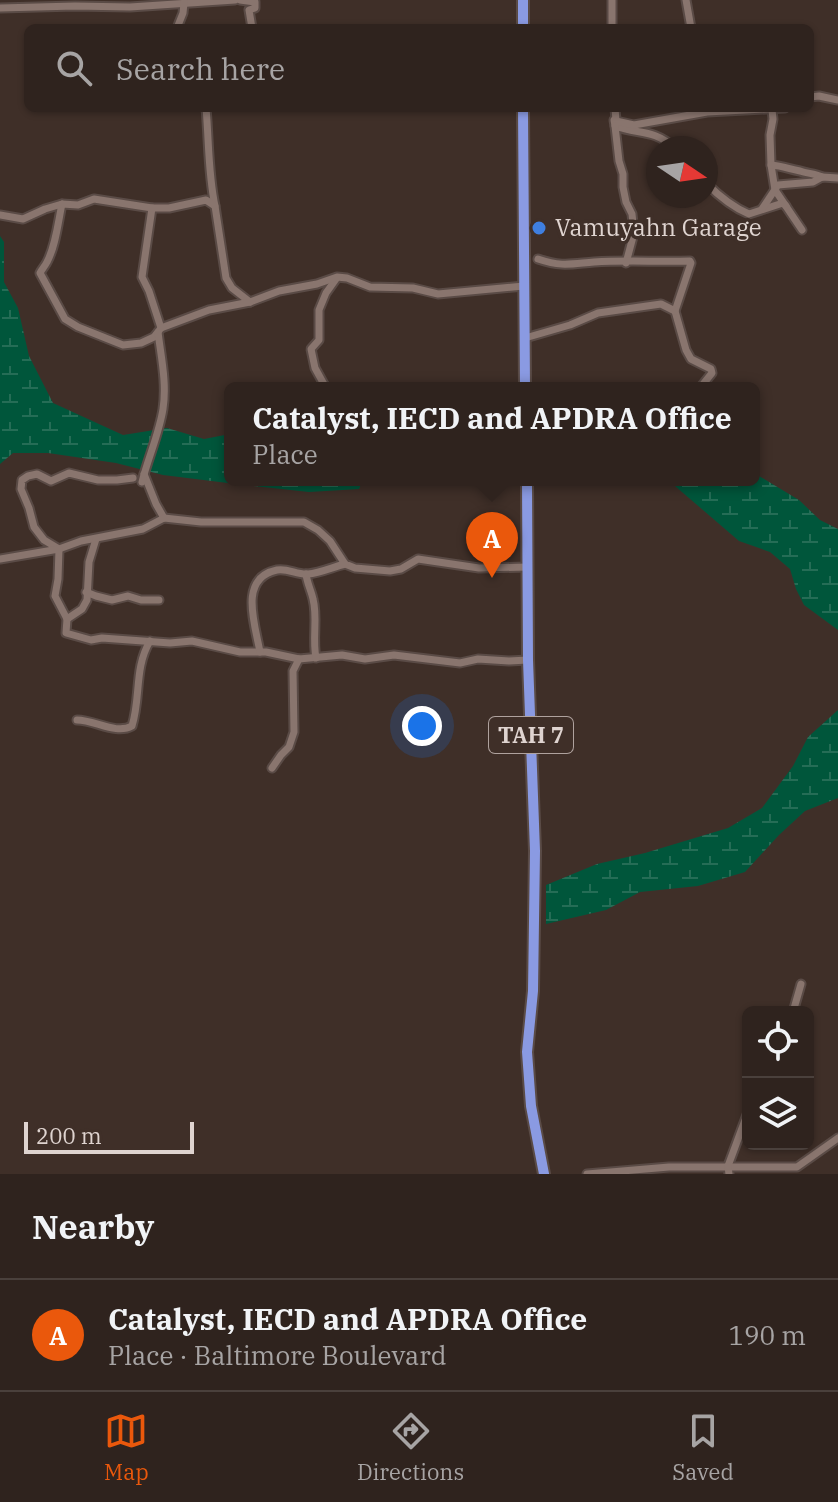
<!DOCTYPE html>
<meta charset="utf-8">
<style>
:root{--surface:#2f231e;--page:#372b27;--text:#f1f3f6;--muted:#a7a4a4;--line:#4a403c;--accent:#ea580c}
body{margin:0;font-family:"IBM Plex Serif",serif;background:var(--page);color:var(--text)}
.controls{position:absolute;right:24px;bottom:24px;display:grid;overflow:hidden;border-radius:12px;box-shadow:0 2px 6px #0004}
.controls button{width:72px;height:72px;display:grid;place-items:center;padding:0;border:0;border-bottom:2px solid var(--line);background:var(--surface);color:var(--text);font:40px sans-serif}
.compass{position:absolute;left:646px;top:136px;width:72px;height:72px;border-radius:50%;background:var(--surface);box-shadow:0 2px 6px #0004;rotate:103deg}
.scale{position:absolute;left:24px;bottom:20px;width:170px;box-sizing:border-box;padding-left:8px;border:4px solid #dfd4d0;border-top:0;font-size:22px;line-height:28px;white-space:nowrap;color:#dfd4d0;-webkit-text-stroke:6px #3f2f28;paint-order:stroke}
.you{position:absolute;left:422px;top:726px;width:28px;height:28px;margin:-20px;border:6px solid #fff;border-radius:50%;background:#1a73e8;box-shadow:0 0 0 12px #1a73e833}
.badge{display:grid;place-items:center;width:52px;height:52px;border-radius:50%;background:var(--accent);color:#fff;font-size:26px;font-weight:700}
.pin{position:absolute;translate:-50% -66px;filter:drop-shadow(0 2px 4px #0008)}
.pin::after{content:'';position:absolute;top:42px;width:28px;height:24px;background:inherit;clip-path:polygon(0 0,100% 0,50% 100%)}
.popup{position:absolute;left:224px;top:382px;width:536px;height:104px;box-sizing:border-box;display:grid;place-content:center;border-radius:12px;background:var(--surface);filter:drop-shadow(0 2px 6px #0005);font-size:26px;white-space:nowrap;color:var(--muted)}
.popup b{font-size:30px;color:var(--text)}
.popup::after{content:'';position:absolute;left:50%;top:100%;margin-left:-16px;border:16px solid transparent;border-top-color:var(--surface)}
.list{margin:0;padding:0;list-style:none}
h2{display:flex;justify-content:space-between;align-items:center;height:104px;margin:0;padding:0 32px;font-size:34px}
h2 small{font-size:26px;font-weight:400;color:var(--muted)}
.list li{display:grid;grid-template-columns:52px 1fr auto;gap:24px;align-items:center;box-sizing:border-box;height:112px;padding:0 32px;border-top:2px solid var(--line)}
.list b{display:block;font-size:30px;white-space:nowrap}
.list p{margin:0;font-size:26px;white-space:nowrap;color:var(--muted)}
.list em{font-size:26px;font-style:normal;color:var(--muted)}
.icon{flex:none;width:44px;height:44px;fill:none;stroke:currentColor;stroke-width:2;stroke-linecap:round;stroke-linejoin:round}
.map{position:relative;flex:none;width:838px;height:1174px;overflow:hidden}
.search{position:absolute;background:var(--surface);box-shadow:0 2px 6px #0004;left:24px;right:24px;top:24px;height:88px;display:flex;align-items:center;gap:20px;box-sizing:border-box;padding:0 28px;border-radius:12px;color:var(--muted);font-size:30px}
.sheet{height:216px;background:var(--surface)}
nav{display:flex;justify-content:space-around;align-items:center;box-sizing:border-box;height:112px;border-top:2px solid var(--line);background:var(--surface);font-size:22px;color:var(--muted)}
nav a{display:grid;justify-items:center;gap:4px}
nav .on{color:var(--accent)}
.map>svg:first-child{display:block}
</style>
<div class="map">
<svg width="838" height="1174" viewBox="0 0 838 1174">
<defs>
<pattern id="wetland-marsh" width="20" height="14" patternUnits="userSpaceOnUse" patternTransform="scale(2)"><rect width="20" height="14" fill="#00563b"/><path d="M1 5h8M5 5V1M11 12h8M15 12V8" fill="none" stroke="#256d56"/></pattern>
</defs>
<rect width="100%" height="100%" fill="#3f2f28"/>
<g fill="url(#wetland-marsh)">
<polygon points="0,236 4,242 4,282 18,308 29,356 53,403 123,435 167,428 204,439 230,434 230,480 363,480 359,489 309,492 244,485 163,475 116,463 48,453 13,453 0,464"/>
<polygon points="754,473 799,500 820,520 838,529 838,630 804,605 796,589 790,569 770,552 739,541 668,480 754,480"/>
<polygon points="838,710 838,798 805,811 779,835 745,872 698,886 640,892 606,910 546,924 546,885 597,864 645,853 728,828 762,808 793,766 808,737"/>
</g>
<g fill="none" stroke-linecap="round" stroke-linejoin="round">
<g stroke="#5a4b46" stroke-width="11">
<g id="minor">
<polyline points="240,0 255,2 255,8 249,10 252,28"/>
<polyline points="686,0 691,28"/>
<polyline points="0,8 75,6 130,7 235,0"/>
<polyline points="177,28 183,13 184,3"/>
<polyline points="612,28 612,0"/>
<polyline points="810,97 819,96 838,100"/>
<path d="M206,108C209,141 208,173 215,206"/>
<path d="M615,108L616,121L614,120L615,126C639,135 652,128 675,148"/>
<polyline points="772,110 773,119 770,135 771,165 775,190 802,230"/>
<polyline points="616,121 634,125 707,112 785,108"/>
<polyline points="615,126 619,161 623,174 623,187 626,202 632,214 634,233 626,263"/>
<path d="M771,165C783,166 789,169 800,171C808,174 814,173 822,177"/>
<path d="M706,183C719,196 732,207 749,214L783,203L786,206"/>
<path d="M62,204C58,222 56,245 47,262C45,266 42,269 40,273L65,319L78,327L123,345L141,343L154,337L158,332"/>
<polyline points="152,208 142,277 149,291 161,328"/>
<polyline points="762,209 778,185 813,182 822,177 838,178"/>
<polyline points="0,215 23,219 45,209 62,204 78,205 94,199 152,208 169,208 206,200 215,206 226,278 232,288 250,302"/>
<path d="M538,259C562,267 570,264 594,262C625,260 659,262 690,261L691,263L675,311L686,350L691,359L711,369L712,373L700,388"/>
<polyline points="525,338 570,325 598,313 661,304 675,311"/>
<polyline points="326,388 315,368 311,349 319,340 319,310 326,293 336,279"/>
<polyline points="144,474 156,504 164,518"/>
<polyline points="133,478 117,480 98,480 69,473 51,481 37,474 28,476 22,480 21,489 29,508 34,527 44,540 59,549 81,541 143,529 164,518 201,522 304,522 318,530 330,541 345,564 355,568 390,571 401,569 418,559 479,568 528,567"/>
<path d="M142,482C148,458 159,434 163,409C167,383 161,357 158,332L161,328L209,310L250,302L279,291L317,284L337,277L347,278L370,287L413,288L438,294L524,286"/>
<polyline points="0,559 59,549 58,579 55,596 67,619 66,633 91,640 102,638 170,643 192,641 240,652 266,652 299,659 342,655 365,659 394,655 460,663 478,659 509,661 528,660"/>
<path d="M306,574C307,583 311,590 313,599C318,618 312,638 316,658"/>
<polyline points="86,592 96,596 112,600 128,596 141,600 159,600"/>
<polyline points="67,619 82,609 87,600 89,562 96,539"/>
<path d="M260,652C255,624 238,578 277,570C288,568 297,575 308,574C320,573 333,567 345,564"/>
<path d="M77,720C95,720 116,735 132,726C141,697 134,668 150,641"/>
<polyline points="272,768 281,755 289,747 294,732 293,671 299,659"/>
<polyline points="793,1012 801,984"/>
<polyline points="587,1174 669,1167 797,1167 838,1138"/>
<polyline points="729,1174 728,1166 748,1112"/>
</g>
</g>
<g stroke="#5a4b46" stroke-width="14">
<g id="highway">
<polyline points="523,28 523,0"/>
<polyline points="523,108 525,388"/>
<polyline points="527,480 528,660 535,851 533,991 527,1052 531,1106 544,1174"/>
</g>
</g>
<use href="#minor" stroke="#89756e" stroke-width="7"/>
<use href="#highway" stroke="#8a9ae2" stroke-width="10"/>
</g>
<circle fill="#3f7fe0" stroke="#3f2f28" stroke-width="3" cx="539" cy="228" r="8"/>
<g text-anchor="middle" stroke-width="7" stroke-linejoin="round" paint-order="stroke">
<rect fill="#3f2f28" stroke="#afa29e" stroke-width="2" x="489" y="717" width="84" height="36" rx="6"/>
<g font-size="22" font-weight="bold" fill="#dfd4d0">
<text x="531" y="743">TAH 7</text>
</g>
<g font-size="24" fill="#dfd4d0" stroke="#3f2f28" text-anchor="start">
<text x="555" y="236">Vamuyahn Garage</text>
</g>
</g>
</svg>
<div class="controls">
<button><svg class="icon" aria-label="locate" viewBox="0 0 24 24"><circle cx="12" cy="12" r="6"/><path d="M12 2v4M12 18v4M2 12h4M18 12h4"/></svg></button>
<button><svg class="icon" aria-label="layers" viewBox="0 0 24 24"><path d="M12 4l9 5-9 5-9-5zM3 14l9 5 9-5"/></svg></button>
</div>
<svg class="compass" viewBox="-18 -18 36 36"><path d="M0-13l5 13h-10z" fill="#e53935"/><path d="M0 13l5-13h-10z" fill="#a7a4a4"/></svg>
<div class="scale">200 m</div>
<div class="you"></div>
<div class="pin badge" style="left:492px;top:578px">A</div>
<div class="popup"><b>Catalyst, IECD and APDRA Office</b>Place</div>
<div class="search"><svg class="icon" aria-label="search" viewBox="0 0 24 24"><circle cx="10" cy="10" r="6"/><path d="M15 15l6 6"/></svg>Search here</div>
</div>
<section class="sheet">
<h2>Nearby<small></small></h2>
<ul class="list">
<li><span class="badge">A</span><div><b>Catalyst, IECD and APDRA Office</b><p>Place · Baltimore Boulevard</p></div><em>190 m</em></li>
</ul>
</section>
<nav>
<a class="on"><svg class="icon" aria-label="map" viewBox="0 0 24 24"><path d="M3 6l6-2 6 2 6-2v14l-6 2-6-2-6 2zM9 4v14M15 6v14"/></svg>Map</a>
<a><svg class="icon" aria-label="directions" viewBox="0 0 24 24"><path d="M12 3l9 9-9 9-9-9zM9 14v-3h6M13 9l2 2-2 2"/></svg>Directions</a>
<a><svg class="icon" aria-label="saved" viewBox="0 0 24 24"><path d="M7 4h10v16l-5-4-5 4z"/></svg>Saved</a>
</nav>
